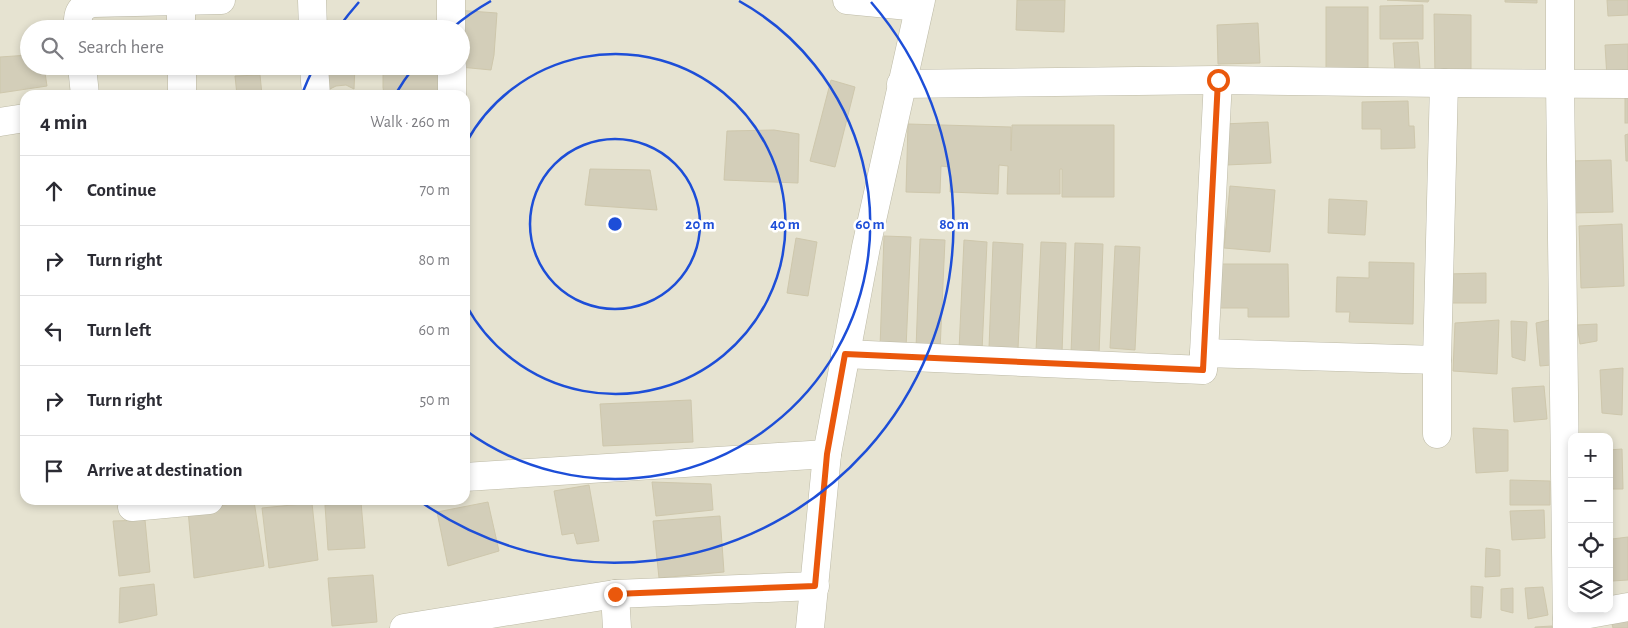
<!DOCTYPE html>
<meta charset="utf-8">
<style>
:root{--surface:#fff;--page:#f2f2f3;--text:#2b2b33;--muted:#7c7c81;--line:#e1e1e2}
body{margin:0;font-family:"Alegreya Sans",sans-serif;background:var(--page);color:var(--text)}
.controls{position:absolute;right:15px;bottom:15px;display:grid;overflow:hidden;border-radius:10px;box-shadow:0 2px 8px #0003}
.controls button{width:45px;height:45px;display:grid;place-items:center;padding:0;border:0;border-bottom:1px solid var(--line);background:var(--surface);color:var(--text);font:25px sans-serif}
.stop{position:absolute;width:15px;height:15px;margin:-11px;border:4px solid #ea580c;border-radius:50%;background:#fff}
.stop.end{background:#ea580c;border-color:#fff;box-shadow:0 1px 5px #0008}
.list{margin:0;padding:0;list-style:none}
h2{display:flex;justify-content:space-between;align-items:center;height:65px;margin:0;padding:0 20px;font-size:21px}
h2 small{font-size:16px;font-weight:400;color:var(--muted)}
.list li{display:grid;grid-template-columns:32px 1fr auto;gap:15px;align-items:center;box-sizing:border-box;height:70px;padding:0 20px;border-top:1px solid var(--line)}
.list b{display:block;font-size:19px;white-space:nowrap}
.list em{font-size:16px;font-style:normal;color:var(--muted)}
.icon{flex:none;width:28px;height:28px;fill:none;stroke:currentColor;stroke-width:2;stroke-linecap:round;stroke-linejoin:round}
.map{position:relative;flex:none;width:1628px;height:628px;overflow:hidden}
.search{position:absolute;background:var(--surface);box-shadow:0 2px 8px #0003;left:20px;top:20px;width:450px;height:55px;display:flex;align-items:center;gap:12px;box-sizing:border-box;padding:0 18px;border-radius:28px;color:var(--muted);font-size:19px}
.panel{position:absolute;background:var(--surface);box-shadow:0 2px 8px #0003;left:20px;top:90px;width:450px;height:415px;border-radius:15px}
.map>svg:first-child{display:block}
</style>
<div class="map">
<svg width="1628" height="628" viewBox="0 0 1628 628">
<rect width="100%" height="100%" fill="#f2f0e3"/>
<path fill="#e6e3d1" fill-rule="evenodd" d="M0,0H1628V628H0ZM29,29H461V66H29ZM25,95H465V500H25ZM1572,437H1609V609H1572Z"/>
<g fill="#d3ceb9" stroke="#cec7ac">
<polygon points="1017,0 1065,0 1064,32 1016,30"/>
<polygon points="1387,0 1429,0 1428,2"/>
<polygon points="1505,0 1537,0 1537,3 1505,2"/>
<polygon points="1607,0 1628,0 1628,15 1608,16"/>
<polygon points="1423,5 1423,39 1380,39 1380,6"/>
<rect x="1326" y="7" width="42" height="61"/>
<polygon points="456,10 497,13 494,55 491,70 460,67 461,66 461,29"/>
<polygon points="1434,14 1471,15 1471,77 1435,77"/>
<polygon points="1258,23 1260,63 1218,64 1217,25"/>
<polygon points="1418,42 1420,69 1395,71 1393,43"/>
<polygon points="1628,44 1628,77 1607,78 1605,45"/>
<polygon points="29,55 29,66 44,66 47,86 0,93 0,57"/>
<polygon points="320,66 355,66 354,89 346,85 336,86 320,94"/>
<polygon points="383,66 446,66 449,95 384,95 383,87"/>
<polygon points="260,75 262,95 237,95 235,76"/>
<polygon points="831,80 855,87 835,167 810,161"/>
<rect x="1625" y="96" width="3" height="27"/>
<polygon points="1408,101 1409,126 1414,126 1415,148 1381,149 1381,129 1362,129 1362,102"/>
<polygon points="1268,122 1271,163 1226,165 1223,124"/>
<polygon points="908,124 1011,127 1011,151 1012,125 1114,125 1114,197 1062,197 1062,169 1060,169 1060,194 1007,194 1008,166 999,165 998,194 950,192 950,167 941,166 940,193 906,192"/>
<polygon points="774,130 799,134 798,183 724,180 727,131"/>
<polygon points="1628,134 1628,161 1626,161 1625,135"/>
<polygon points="1611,160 1613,212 1570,213 1569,161"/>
<polygon points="590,169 650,170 657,210 585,205"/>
<polygon points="1230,186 1275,190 1270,252 1224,248"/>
<polygon points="1329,199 1367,201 1365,235 1328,233"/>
<polygon points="1622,224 1624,286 1581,288 1579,226"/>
<polygon points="884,236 911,237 906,348 880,347"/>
<polygon points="796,238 817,242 808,296 787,293"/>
<polygon points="920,239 945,240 940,350 916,349"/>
<polygon points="964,240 987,242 982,351 959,350"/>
<polygon points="993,242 1023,244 1018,349 989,348"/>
<polygon points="1041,242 1066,243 1062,353 1036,351"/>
<polygon points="1075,243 1103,244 1099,355 1071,354"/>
<polygon points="1115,246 1140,247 1135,350 1110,348"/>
<polygon points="1369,262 1414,263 1413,324 1349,322 1350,312 1336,312 1337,277 1369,278"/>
<polygon points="1220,264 1288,264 1289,317 1248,317 1248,308 1220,308"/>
<polygon points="1486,273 1486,303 1447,303 1447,274"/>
<polygon points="1499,320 1497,374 1453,371 1455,323"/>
<polygon points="1550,320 1551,365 1540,366 1536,323"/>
<polygon points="1511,321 1527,322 1525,361 1512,357"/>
<polygon points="1597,324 1597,341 1580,344 1577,325"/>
<polygon points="1623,368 1622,415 1602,413 1600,370"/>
<polygon points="1544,386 1547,419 1514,422 1512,388"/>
<polygon points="691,400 693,442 603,446 600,404"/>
<polygon points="1473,428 1508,430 1508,471 1476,473"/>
<polygon points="1622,449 1623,489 1609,489 1609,450"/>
<polygon points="1510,480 1550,481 1550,505 1510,505"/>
<polygon points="652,482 711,484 713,510 656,516"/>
<polygon points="589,485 599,541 577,544 574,533 562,535 554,491"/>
<polygon points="254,501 264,566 194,578 188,510"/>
<polygon points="361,502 365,548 328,550 325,505"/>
<polygon points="488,502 499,551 448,566 437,512"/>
<polygon points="312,503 318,560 269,568 262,508"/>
<polygon points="1544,510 1545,538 1512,540 1510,511"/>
<polygon points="720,516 724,572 659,578 653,521"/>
<polygon points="145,520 150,572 119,576 113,521"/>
<polygon points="1628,537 1628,580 1612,581 1612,539"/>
<polygon points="1486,548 1500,550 1500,576 1485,577"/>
<polygon points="373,575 377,622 332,626 328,578"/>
<polygon points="154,584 157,615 119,623 120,588"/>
<polygon points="1471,586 1483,587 1481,618 1471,617"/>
<polygon points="1543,587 1548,615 1528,619 1525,588"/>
<polygon points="1513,588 1513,613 1501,610 1501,589"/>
<polygon points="1611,620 1628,620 1628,628 1613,628"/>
<polygon points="1552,626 1552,628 1535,628 1535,627"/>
</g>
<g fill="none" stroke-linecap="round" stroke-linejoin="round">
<g stroke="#bdbaa6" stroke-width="29">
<g id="minor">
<polyline points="312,0 313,29"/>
<polyline points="451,0 451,29"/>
<polyline points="847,0 919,7"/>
<polyline points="1560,0 1560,83 1567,628"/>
<polyline points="181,1 181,29"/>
<path d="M78,29C77,16 78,7 93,3L221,0"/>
<polyline points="82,66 85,95"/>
<polyline points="182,66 182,95"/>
<polyline points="314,66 316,95"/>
<polyline points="452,66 452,95"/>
<polyline points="901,84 1218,80 1444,83 1628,84"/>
<polyline points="0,122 25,118"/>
<polyline points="1204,353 1218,80"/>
<polyline points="845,354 1203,370 1204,353 1437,360"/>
<polyline points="1437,434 1437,360 1444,83"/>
<polyline points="465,477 827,454"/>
<polyline points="132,507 209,500"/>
<polyline points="615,594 815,586"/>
<polyline points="1567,618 1628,607"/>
<polyline points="404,628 615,594 617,628"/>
<polyline points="810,628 827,454 866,247 921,0"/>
</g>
</g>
<use href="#minor" stroke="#fff" stroke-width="28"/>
</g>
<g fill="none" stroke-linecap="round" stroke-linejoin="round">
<polyline stroke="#ea580c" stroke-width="6" points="615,594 815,586 827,454 845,354 1203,370 1218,80"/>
</g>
<g fill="none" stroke="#1d4ed8" stroke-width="2.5">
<circle cx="615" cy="224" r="85"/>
<path d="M466 143A170 170 0 1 1 466 305"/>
<path d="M395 95A255 255 0 0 1 414 67M451 29A255 255 0 0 1 491 1M739 1A255 255 0 1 1 465 430"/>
<path d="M302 94A339 339 0 0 1 314 67M339 27A339 339 0 0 1 359 2M871 2A339 339 0 0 1 421 502"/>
</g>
<circle cx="615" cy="224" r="8" fill="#1d4ed8" stroke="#fff" stroke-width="2.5"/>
<g font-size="15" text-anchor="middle" font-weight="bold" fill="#1d4ed8" stroke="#fff" stroke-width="5" stroke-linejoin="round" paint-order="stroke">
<text x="700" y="229">20 m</text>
<text x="785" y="229">40 m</text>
<text x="870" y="229">60 m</text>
<text x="954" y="229">80 m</text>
</g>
</svg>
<div class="controls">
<button>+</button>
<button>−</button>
<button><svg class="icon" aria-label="locate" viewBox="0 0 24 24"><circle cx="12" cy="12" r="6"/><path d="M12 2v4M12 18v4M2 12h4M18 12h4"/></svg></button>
<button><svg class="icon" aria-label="layers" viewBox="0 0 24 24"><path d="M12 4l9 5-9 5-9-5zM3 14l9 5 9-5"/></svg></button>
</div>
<div class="stop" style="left:1218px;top:80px"></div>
<div class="stop end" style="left:615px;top:594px"></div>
<div class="search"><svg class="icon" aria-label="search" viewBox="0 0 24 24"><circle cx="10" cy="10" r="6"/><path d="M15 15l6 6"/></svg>Search here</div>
<section class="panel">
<h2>4 min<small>Walk · 260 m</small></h2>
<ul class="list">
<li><svg class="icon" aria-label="ahead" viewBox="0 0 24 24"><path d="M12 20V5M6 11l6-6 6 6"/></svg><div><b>Continue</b></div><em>70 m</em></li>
<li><svg class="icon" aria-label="right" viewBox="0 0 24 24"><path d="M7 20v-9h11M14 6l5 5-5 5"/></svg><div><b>Turn right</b></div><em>80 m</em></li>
<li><svg class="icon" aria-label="left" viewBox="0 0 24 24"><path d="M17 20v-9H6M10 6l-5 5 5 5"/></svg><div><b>Turn left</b></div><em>60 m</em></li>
<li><svg class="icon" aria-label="right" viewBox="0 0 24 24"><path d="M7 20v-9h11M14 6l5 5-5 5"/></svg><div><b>Turn right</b></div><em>50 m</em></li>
<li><svg class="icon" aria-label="arrive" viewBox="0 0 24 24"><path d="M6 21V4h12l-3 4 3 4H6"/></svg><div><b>Arrive at destination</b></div></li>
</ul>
</section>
</div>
